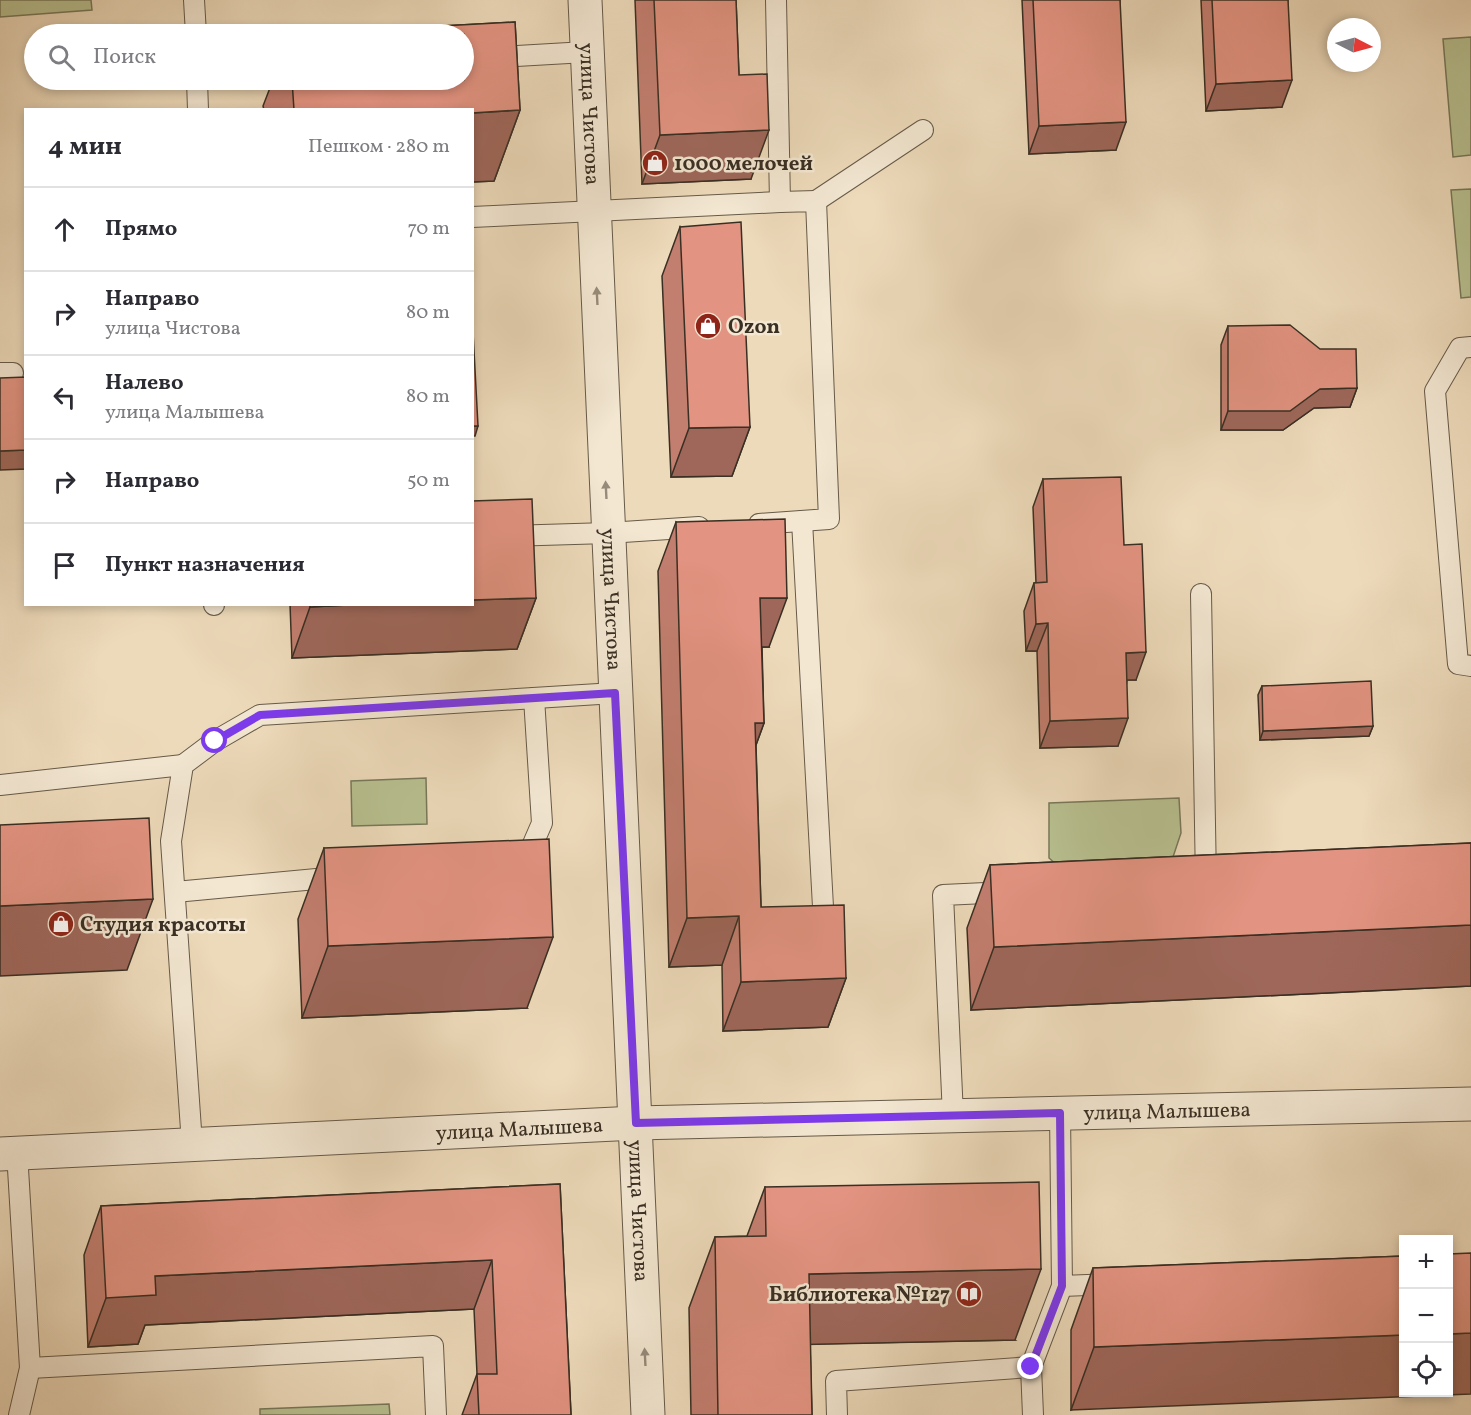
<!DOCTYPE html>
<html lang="ru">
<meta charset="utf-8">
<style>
:root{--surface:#fff;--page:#f7f7f7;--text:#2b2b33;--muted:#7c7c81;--line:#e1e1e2}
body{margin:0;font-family:Vollkorn,serif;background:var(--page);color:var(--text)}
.controls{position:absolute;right:18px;bottom:18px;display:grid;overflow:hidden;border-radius:0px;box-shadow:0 3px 9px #0003}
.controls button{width:54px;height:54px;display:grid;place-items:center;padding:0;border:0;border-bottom:2px solid var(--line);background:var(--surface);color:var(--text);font:30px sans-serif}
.compass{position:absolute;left:1327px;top:18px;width:54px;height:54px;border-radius:50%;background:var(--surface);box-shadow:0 3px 9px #0003;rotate:96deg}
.stop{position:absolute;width:18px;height:18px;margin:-14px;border:4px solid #7c3aed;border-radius:50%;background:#fff}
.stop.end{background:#7c3aed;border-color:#fff;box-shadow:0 2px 6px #0008}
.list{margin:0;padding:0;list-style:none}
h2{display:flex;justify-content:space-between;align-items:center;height:78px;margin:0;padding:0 24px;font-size:26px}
h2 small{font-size:20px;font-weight:400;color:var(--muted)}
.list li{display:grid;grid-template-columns:39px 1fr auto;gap:18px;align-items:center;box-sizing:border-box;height:84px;padding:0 24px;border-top:2px solid var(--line)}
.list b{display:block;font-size:22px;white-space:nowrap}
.list p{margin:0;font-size:20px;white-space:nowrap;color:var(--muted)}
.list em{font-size:20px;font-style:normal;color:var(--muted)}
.icon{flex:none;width:33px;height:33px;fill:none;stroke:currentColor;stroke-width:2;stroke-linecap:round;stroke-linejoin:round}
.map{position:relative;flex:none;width:1471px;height:1415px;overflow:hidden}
.search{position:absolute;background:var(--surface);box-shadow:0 3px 9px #0003;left:24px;top:24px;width:450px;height:66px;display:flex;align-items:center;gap:15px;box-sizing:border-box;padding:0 21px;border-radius:33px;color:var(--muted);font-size:22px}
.panel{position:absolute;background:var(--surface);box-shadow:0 3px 9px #0003;left:24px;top:108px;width:450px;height:498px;border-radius:0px}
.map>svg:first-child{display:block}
</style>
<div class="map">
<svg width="1471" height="1415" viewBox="0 0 1471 1415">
<rect width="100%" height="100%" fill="#eddaba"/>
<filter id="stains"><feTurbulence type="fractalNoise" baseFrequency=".00333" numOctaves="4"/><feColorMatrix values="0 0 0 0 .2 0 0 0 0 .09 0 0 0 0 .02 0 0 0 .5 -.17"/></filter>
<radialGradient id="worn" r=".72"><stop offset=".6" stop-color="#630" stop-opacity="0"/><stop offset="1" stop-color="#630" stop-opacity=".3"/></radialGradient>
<g fill="#b8c090" stroke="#78785a" stroke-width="1.5">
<polygon points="0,0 91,0 92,10 0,17"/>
<polygon points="1471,37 1471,155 1453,157 1443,39"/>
<polygon points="1471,189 1471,297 1461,298 1451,190"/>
<polygon points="426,778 427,824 352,826 351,781"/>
<polygon points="1179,798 1181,833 1171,863 1058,866 1049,858 1049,803"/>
<polygon points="389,1404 390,1415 260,1415 260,1409"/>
</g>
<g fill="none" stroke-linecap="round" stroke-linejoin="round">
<g stroke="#665a49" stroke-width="22">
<g id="service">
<polyline points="194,0 196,34"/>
<polyline points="464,59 586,52"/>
<polyline points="197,80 198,110"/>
<polyline points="816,201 923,130"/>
<polyline points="472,217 780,202"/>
<polyline points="1471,347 1460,348 1435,391 1458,664 1471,666"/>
<polyline points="0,373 13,373"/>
<polyline points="802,521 823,907"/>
<polyline points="759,524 829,519 816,201 780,202 776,0"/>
<polyline points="472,537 608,533 699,527"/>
<polyline points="1201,594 1206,882"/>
<polyline points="214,604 214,605"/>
<polyline points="0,785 183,765"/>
<polyline points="523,860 526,860 542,823 534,698"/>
<polyline points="175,892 338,877"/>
<polyline points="1060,1113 1062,1286 1113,1284"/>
<polyline points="953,1116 943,895 1007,892"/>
<polyline points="192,1144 171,841 183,765 215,741 260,715 615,693"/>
<polyline points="17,1152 30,1368 19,1415"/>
<polyline points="30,1368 433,1346 436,1415"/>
<polyline points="837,1415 836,1381 1031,1367"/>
<polyline points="1033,1415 1031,1367 1062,1286"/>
</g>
</g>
<g stroke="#665a49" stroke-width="35">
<g id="minor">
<path id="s1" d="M0,1154L636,1123L1471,1104"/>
</g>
</g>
<g stroke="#665a49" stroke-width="35">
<g id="tertiary">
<path id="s2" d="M585,0L648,1415"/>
</g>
</g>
<use href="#service" stroke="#f3e7d2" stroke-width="20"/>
<use href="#minor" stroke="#f3e7d2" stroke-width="33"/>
<use href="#tertiary" stroke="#f3e7d2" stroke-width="33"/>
</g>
<g fill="#c27e6f" stroke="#392f23" stroke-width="1.5">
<polygon points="635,0 736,0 739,75 751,179 642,184"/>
<polygon points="1022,0 1120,0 1116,150 1029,154"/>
<polygon points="1201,0 1288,0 1282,107 1206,111"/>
<polygon points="515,22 520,110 494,181 472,182 472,110 264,110 263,106 273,80 464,80 464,34 294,34"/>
<polygon points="680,227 750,427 732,476 671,477 662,276"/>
<polygon points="1228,326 1357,388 1350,407 1314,408 1283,430 1221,430 1221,345"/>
<polygon points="1043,479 1124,545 1136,680 1127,680 1118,746 1040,748 1037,651 1026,651 1024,611 1034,583 1036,583 1033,507"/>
<polygon points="676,522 769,647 762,647 764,723 756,745 761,907 846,978 828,1027 723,1031 722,965 669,967 658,571"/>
<polygon points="536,598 517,649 292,658 290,604 472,604"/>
<polygon points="1262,686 1373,726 1369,736 1260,740 1258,695"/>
<polygon points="1471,843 1471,986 971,1010 967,928 990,865"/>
<polygon points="324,848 527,1008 302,1018 298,919"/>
<polygon points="560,1184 571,1415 462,1415 477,1374 474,1309 145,1325 138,1344 88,1347 84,1255 101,1206"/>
<polygon points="765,1187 1015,1340 810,1344 812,1415 691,1415 689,1308 715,1237 747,1236"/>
<polygon points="1404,1256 1071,1410 1071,1330 1093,1268"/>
</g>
<g fill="#9e675a" stroke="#392f23" stroke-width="1.5">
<polygon points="1292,80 1282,107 1206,111 1216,84"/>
<polygon points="520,110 494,181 472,182 472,113"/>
<polygon points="1126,122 1116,150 1029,154 1039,126"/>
<polygon points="769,130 751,179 642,184 660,135"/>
<polygon points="1357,388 1350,407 1314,408 1283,430 1221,430 1228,411 1320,389"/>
<polygon points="472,426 478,426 475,436 472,436"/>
<polygon points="750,427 732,476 671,477 689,428"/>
<polygon points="26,450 26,469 0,470 0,451"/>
<polygon points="536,598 517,649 292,658 310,607 367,604 472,604 472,600"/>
<polygon points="760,598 787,598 769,647 742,647"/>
<polygon points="1048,623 1037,651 1026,651 1036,624"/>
<polygon points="1146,652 1136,680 1116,680 1126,653"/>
<polygon points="1128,718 1118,746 1040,748 1050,721"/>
<polygon points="755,723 764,723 746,772"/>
<polygon points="1373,726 1369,736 1260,740 1263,731"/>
<polygon points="153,899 127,970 0,976 0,906"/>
<polygon points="739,916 722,965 669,967 687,918"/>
<polygon points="1471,925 1471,986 971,1010 994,947"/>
<polygon points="553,937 527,1008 302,1018 328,946"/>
<polygon points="846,978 828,1027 723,1031 741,982"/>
<polygon points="492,1260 474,1309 145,1325 138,1344 88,1347 106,1298 155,1276"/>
<polygon points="1041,1269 1015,1340 783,1345 809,1274"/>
<polygon points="1471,1333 1471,1394 1071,1410 1094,1347 1404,1335 1404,1392 1449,1392 1449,1334"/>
</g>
<g fill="#e29381" stroke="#392f23" stroke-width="1.5">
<polygon points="654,0 736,0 739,75 767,74 769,130 660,135"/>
<polygon points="1033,0 1120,0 1126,122 1039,126"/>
<polygon points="1212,0 1288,0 1292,80 1216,84"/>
<polygon points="515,22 520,110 472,113 472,110 294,110 292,80 464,80 464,34 294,34"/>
<polygon points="741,222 750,427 689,428 680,227"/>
<polygon points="1290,325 1320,349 1356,349 1357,388 1320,389 1290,411 1228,411 1228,326"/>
<polygon points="472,332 473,332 478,426 472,426"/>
<polygon points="26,377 26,450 0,451 0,378"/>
<polygon points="1121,477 1124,545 1142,544 1146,652 1126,653 1128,718 1050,721 1048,623 1036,624 1034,583 1047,582 1043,479"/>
<polygon points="532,499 536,598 472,600 472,501"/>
<polygon points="785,519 787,598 760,598 764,723 755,723 761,907 844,905 846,978 741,982 739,916 687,918 676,522"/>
<polygon points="310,604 367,604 310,607"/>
<polygon points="1371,681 1373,726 1263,731 1262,686"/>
<polygon points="149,818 153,899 0,906 0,825"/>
<polygon points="549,839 553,937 328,946 324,848"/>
<polygon points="1471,843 1471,925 994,947 990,865"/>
<polygon points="1039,1182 1041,1269 809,1274 812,1415 718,1415 715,1237 766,1236 765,1187"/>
<polygon points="560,1184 571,1415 479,1415 477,1374 497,1374 492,1260 155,1276 156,1295 106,1298 101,1206"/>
<polygon points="1471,1253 1471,1333 1449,1334 1449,1254"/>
<polygon points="1404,1256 1404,1335 1094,1347 1093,1268"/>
</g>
<defs><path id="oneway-solid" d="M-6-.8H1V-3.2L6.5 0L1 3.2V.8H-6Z" transform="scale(1.5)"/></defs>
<g fill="#968b7a">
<use href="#oneway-solid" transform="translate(597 296) rotate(-93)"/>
<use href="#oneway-solid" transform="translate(606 490) rotate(-93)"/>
<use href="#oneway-solid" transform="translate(645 1357) rotate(-93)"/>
</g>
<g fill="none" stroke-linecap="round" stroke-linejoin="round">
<polyline stroke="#7c3aed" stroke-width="8" points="215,741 260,715 615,693 636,1123 1060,1113 1062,1286 1031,1367"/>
</g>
<defs>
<g id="shop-disc" transform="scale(1.35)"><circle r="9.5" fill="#8f2418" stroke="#f3e7d2"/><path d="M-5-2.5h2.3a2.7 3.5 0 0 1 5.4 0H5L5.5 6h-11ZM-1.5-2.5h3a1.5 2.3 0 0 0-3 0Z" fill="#fff"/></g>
<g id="library-disc" transform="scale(1.35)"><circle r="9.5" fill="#8f2418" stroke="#f3e7d2"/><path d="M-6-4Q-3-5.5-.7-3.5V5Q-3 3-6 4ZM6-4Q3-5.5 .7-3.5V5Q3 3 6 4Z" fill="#fff"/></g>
</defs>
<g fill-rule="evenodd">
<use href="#shop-disc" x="655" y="163"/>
<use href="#shop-disc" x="708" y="326"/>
<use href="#shop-disc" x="61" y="924"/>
<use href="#library-disc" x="969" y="1294"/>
</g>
<g text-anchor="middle" stroke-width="5" stroke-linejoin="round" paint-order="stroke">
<g font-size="21" fill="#392f23" stroke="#f3e7d2">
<text dy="7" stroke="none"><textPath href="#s2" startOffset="114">улица Чистова</textPath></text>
<text dy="7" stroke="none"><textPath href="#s2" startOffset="600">улица Чистова</textPath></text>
<text dy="7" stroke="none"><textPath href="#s1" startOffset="1168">улица Малышева</textPath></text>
<text dy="7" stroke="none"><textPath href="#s1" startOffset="520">улица Малышева</textPath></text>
<text dy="7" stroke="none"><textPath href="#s2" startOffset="1212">улица Чистова</textPath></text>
</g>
<g font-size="21" font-weight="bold" fill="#392f23" stroke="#f3e7d2" text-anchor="start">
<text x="674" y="170">1000 мелочей</text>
<text x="728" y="333">Ozon</text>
<text x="80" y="931">Студия красоты</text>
<text x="950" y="1301" text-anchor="end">Библиотека №127</text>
</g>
</g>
<rect width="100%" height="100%" filter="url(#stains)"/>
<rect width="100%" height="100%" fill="url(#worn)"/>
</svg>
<div class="controls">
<button>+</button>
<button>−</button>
<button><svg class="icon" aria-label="locate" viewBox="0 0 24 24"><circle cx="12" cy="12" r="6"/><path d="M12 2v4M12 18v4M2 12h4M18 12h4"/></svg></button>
</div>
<svg class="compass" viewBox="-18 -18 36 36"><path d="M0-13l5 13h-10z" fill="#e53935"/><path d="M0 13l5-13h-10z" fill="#7c7c81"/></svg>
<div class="stop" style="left:215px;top:741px"></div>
<div class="stop end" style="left:1031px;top:1367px"></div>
<div class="search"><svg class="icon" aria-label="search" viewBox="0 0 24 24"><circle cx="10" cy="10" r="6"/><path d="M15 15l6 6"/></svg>Поиск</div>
<section class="panel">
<h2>4 мин<small>Пешком · 280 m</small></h2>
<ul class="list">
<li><svg class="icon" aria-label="ahead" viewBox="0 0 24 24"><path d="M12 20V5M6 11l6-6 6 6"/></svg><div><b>Прямо</b></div><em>70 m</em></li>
<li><svg class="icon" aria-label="right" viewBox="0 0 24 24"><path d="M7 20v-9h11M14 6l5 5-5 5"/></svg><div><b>Направо</b><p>улица Чистова</p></div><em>80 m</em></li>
<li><svg class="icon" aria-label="left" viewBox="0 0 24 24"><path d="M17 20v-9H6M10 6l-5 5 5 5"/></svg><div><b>Налево</b><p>улица Малышева</p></div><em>80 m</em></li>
<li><svg class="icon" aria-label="right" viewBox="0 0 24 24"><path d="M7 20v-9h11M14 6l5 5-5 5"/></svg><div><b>Направо</b></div><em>50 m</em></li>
<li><svg class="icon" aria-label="arrive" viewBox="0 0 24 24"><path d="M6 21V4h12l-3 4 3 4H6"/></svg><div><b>Пункт назначения</b></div></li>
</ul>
</section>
</div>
